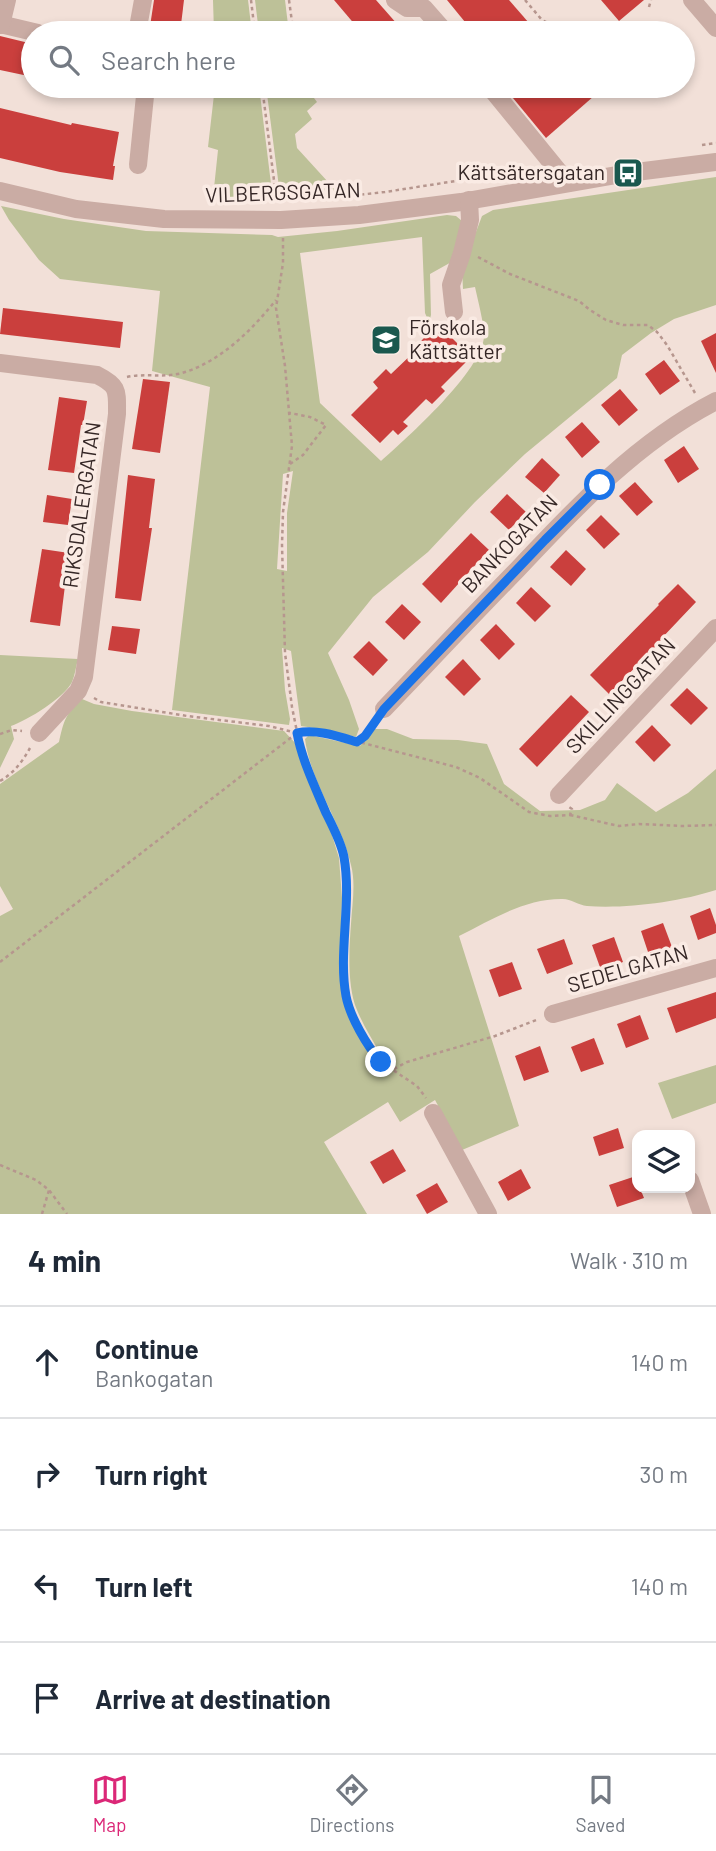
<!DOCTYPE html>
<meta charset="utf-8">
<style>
:root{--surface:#fff;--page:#f6f6f7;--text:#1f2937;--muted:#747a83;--line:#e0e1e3;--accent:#db2777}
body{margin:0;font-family:Barlow,sans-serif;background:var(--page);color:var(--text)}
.controls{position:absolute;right:21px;bottom:21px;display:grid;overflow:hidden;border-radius:14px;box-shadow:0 4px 10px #0003}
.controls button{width:63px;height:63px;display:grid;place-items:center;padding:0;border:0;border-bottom:2px solid var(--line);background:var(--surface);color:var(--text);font:35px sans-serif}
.stop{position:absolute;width:21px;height:21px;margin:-16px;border:5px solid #1a73e8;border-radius:50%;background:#fff}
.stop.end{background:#1a73e8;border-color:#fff;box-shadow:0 2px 7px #0008}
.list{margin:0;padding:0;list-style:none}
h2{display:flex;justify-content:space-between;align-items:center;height:91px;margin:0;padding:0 28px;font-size:30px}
h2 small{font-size:23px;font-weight:400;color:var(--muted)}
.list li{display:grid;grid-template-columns:46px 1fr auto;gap:21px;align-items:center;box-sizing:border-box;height:112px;padding:0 28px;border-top:2px solid var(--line)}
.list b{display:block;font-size:26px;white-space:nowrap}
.list p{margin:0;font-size:23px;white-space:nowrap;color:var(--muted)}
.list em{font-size:23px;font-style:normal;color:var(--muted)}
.icon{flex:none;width:38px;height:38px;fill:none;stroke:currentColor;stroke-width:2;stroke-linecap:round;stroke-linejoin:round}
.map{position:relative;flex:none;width:716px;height:1214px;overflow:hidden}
.search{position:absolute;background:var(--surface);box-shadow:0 4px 10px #0003;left:21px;right:21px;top:21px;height:77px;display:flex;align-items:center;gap:18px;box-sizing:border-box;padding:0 24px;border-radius:38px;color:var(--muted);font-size:26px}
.sheet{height:539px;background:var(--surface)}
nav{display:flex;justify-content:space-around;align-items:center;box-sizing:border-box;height:98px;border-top:2px solid var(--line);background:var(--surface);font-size:19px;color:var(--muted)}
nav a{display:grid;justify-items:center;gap:4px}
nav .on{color:var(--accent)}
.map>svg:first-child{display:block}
</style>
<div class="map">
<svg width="716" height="1214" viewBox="0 0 716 1214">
<rect width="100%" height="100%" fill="#f2e0d8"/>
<g fill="#bdc198" fill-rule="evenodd">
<polygon points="213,0 248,0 252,33 214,33"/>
<polygon points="255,0 285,0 289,33 259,33"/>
<polygon points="215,86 259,86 272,192 268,198 216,198 214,188 218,150 208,147"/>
<polygon points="266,86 305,86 317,102 307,111 312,119 295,134 297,148 339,194 280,195"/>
<path d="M716,177V305L674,319L651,333L622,355L617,378L525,454L475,502L428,552L373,597L328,653L349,700L359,729L356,737L327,730L301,726L291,651L282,648L285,690L290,719L289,725L172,710L210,387L152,371L160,291L60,279L39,260L9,220L1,206L64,219L146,231L272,235L278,237L337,231L447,215L456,216L462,221L455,260L430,274L431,315L429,322L425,313L422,237L300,253L320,403L381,461C407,438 483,370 484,336C484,323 478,301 475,287L463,289L462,269L482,216L493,210ZM293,471L287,513V571L277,569L283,474Z"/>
<path d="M0,655L78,659C76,666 75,675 72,682C64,698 28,720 11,726L14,739L0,768Z"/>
<path d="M82,699L94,704L132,711L284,731L297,745L312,785L331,832L339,858L342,898L340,980L345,1008L372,1057L380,1053C372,1039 363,1025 357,1010C347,987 349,949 351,924C352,905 356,884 351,865C341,821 311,784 305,739L309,735L360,746L374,729H387L413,739L458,740L487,744L504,784L540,811L580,810L605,800L617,783L656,812L688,793L716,769V890C679,902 625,909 587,906C578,905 570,898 561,899C524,899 491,920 459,936L519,1126L462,1150L435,1100L400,1122L388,1102L324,1142L367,1214H0V916L13,909L0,886V784L59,742C64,720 65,715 82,699Z"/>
<polygon points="716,1065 716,1103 672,1119 658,1083"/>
</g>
<g fill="#ca3f3d">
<polygon points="154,0 184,0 180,33 149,33"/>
<polygon points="334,0 376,0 405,33 362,33"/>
<polygon points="447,0 509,0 529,23 516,33 474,33"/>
<polygon points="601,0 644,0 619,21"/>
<polygon points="0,36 33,44 33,77 0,70"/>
<polygon points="503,86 584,86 594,96 546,138"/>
<polygon points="0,108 71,125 72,123 119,132 113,166 115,166 113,180 60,172 0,158"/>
<polygon points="3,308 123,322 120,348 0,334"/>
<polygon points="438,324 471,357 441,387 445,391 432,404 426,399 403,422 408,426 398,435 393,430 380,443 351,415 378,388 373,382 386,369 391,374 413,353 411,351"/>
<polygon points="716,333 716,373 701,341"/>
<polygon points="664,360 680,381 660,395 645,374"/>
<polygon points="143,379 170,382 160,453 132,449"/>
<polygon points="620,389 638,410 619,426 601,405"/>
<polygon points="59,397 87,401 83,425 81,425 74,473 48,470"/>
<polygon points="582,422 600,442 582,458 565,437"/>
<polygon points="684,446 699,469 678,483 664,460"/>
<polygon points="542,458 560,475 544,493 525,477"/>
<polygon points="128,475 155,479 149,528 152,528 141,601 115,598"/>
<polygon points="635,482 653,502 637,516 619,496"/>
<polygon points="507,494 526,512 509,530 490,512"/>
<polygon points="47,495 72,499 68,525 43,522"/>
<polygon points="601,515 620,534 604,549 586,530"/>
<polygon points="471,533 489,550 441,603 422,584"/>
<polygon points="42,549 69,553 60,626 30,622"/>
<polygon points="566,550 586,569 571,586 550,567"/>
<polygon points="678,584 696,602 660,640 661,641 609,694 590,675 659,605 658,604"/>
<polygon points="531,587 551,606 535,622 516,603"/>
<polygon points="402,604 421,622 404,640 385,622"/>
<polygon points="496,624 515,644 499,660 480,640"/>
<polygon points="112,626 140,629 136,654 108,650"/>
<polygon points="369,641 388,660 373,676 353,657"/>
<polygon points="463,659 481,679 464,696 445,677"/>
<polygon points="687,688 708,708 691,725 670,705"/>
<polygon points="571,695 589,712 537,767 519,749"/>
<polygon points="652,725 671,745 654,762 635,742"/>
<polygon points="710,908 716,925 716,933 698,940 690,916"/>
<polygon points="663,923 672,947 649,955 641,931"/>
<polygon points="614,937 623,962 601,970 592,945"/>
<polygon points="564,939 573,964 547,974 537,949"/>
<polygon points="512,962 522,989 499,997 489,970"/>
<polygon points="716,992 716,1018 676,1033 667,1008"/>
<polygon points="640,1015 649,1039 626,1048 617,1024"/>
<polygon points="594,1038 604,1064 581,1072 571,1047"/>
<polygon points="540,1046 549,1072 524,1081 515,1056"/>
<polygon points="618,1128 624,1148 599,1156 593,1137"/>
<polygon points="393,1149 406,1171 383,1184 370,1162"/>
<polygon points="521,1169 531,1188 508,1201 498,1182"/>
<polygon points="636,1176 637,1188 640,1188 644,1198 617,1207 609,1185"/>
<polygon points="437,1183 448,1202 427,1214 416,1195"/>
</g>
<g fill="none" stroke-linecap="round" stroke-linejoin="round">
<g stroke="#b6968e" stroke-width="2.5" stroke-dasharray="3.5 3.5" stroke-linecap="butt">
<polyline points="251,0 255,33"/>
<polyline points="289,0 292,22 297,33"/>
<polyline points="525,0 542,20 548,23"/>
<polyline points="649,7 651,0"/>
<polyline points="262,86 277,204"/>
<polyline points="702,145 716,143"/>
<polyline points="277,200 339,197 385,192 533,169"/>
<polyline points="283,238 283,263 276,308 285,366 292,446 283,512 282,545 285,653 292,707 298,737 314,786 337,837 344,856 346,879 344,969 346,998 358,1026 372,1051 381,1062 417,1086 426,1098"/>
<polyline points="478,257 510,274 579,301 590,310 606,320 623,325 648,325 657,332 667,345 695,393"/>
<path d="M127,377C145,373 164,378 182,373C220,362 251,331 276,300"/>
<polyline points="290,464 303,455 326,425 310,417 290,413"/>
<polyline points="94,698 101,702 187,716 269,726 297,733"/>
<polyline points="0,734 12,730 22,731"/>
<polyline points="357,742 364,736 376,722"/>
<path d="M0,781C14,773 22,762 30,748"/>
<polyline points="570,815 619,826 639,824 683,826 716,825"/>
<polyline points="0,962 297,733 308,731 328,734 456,767 480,778 529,812 550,816 570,815 572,809 569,807"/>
<polyline points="394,1069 407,1062 495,1036 539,1019"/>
<polyline points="0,1165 36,1180 49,1190 67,1214"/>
<polyline points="42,1214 49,1190"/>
</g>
<g stroke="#caaca4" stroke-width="18">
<polyline points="395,0 407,8 424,8 446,33"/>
<polyline points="692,0 716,28"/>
<polyline points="0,24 38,33"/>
<polyline points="1,25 7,0"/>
<polyline points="137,33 143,0"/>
<polyline points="489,86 568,183"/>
<polyline points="138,165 146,86"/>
<polyline points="0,191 76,209 164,219 281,220 359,215 461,202 628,173 716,162"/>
<polyline points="454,312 451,285 462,253 470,220 469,200"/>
<path d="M0,363L97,375C119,386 117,391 117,414L84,677L78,691L39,733"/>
<path d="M384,709C428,663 472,616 517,570C576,507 638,441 716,401"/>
<polyline points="559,795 716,628"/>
<polyline points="553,1014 716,968"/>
<polyline points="433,1113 488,1214"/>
<polyline points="690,1180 702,1214"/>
</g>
</g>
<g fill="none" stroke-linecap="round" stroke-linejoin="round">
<path stroke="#1a73e8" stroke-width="9" d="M381,1062C367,1046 350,1017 346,996C338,952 352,903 344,857C341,842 333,827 326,813C315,787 302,760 297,733C317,729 337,736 357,742L365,736L384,709L545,540L600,485"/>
</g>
<defs>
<g id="bus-square" transform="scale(1.575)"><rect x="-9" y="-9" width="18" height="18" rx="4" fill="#1a584e" stroke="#faebe4"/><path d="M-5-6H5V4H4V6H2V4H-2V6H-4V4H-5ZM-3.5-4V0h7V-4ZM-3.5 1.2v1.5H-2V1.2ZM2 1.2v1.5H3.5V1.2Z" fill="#fff"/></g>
<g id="school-square" transform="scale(1.575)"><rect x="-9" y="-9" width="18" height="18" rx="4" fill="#1a584e" stroke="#faebe4"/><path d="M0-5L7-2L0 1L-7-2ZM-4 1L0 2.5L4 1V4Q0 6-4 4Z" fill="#fff"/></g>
</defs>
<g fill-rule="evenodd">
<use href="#bus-square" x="628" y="173"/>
<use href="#school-square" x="386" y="340"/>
</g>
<g text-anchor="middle" stroke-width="7" stroke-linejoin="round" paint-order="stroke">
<g font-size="21" fill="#352726" stroke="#faebe4" text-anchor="end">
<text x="605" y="180">Kättsätersgatan</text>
<text x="409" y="335" text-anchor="start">Förskola<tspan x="409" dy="24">Kättsätter</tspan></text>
</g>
<g font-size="21" fill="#352726" stroke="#faebe4">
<text transform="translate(283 193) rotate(-2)" y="7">VILBERGSGATAN</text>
<text transform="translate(82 505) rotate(-82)" y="7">RIKSDALERGATAN</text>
<text transform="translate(510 544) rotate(-46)" y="7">BANKOGATAN</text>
<text transform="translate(621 696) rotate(-47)" y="7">SKILLINGGATAN</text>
<text transform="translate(628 969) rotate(-16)" y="7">SEDELGATAN</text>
</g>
</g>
</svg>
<div class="controls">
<button><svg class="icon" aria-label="layers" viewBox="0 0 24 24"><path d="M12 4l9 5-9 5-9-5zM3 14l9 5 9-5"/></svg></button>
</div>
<div class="stop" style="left:600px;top:485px"></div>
<div class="stop end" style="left:381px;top:1062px"></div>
<div class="search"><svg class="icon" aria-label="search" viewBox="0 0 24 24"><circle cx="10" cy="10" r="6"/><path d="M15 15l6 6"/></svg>Search here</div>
</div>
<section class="sheet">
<h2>4 min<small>Walk · 310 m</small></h2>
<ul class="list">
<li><svg class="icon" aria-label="ahead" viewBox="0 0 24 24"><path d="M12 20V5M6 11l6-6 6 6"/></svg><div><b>Continue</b><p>Bankogatan</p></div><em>140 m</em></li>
<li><svg class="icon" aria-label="right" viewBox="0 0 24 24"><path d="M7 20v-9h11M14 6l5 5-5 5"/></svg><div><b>Turn right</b></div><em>30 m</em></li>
<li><svg class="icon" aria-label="left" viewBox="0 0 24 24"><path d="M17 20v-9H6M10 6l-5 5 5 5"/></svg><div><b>Turn left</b></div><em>140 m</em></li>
<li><svg class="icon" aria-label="arrive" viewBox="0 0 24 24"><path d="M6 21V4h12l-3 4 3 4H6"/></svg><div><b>Arrive at destination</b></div></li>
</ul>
</section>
<nav>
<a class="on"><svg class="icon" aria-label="map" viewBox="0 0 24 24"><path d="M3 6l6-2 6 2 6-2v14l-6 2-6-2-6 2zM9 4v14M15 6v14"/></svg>Map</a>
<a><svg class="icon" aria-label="directions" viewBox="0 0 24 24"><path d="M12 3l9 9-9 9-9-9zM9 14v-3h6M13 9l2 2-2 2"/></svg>Directions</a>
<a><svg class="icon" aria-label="saved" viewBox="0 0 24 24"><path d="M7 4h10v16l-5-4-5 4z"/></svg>Saved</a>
</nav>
